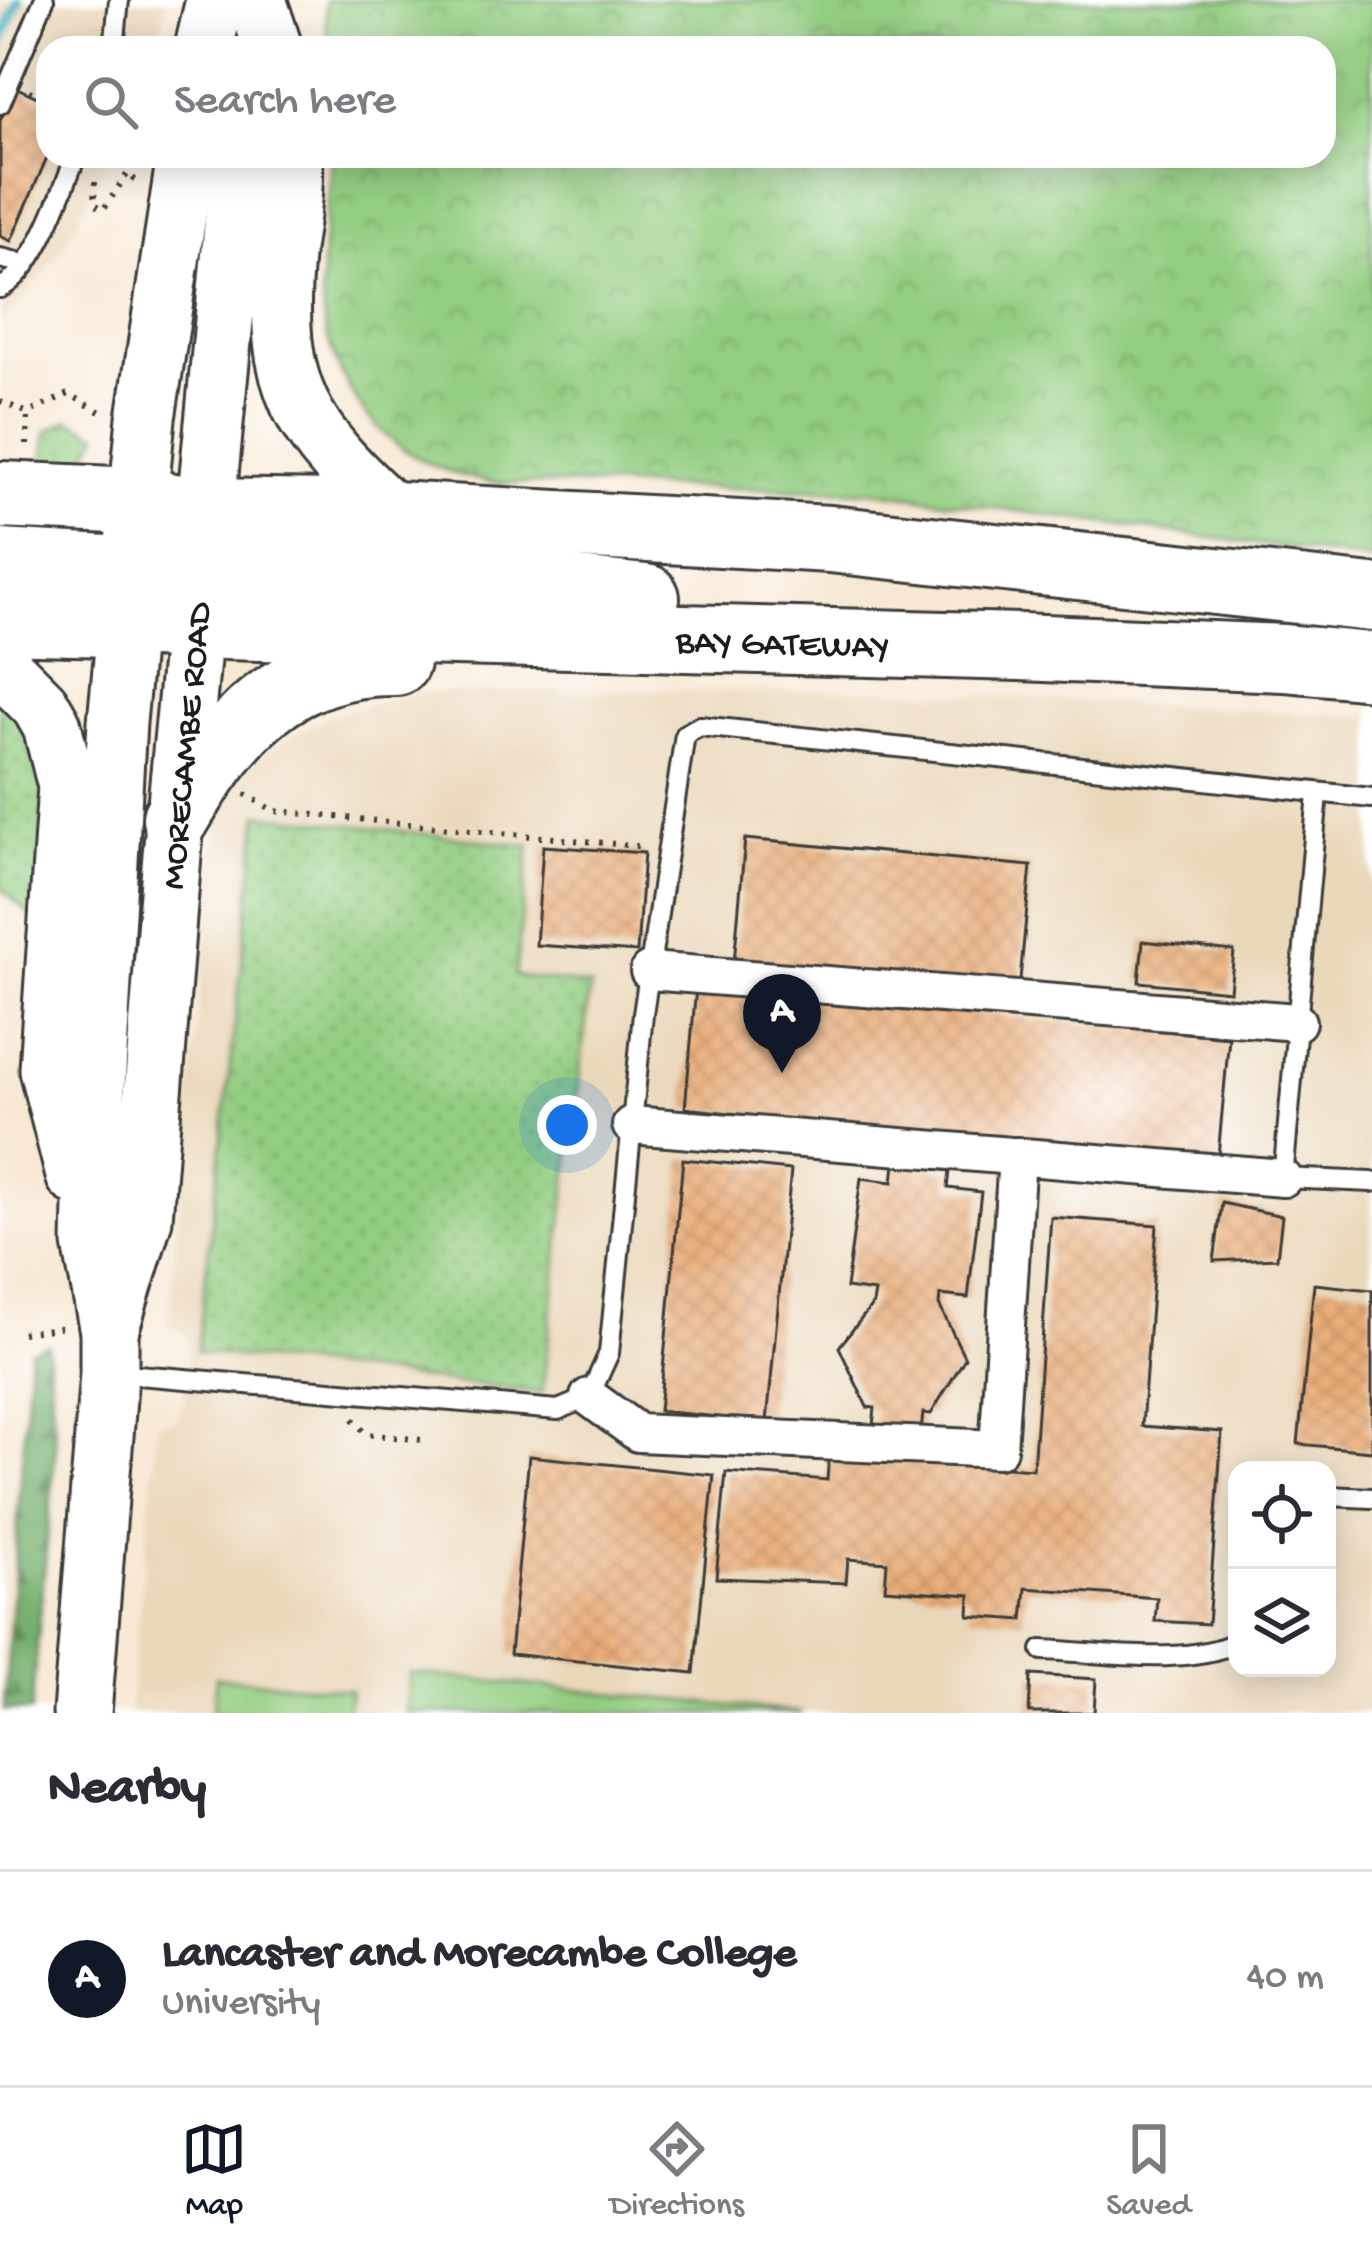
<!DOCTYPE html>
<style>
:root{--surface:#fff;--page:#f7f7f7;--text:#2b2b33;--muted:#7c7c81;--line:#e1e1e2;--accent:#111827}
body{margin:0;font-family:"Gochi Hand",sans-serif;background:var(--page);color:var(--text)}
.controls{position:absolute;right:36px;bottom:36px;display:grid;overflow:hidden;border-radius:24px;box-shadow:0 6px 30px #0003}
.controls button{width:108px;height:108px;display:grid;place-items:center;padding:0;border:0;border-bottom:3px solid var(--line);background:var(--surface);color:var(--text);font:60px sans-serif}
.you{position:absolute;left:567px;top:1125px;width:42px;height:42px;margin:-30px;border:9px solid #fff;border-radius:50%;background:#1a73e8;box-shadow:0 0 0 18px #1a73e833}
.badge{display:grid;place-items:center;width:78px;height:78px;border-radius:50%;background:var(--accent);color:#fff;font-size:39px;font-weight:700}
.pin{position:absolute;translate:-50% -99px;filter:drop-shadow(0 3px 6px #0008)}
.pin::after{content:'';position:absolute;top:63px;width:42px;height:36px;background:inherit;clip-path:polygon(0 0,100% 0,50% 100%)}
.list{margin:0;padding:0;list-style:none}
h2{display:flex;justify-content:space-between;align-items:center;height:156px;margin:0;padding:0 48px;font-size:51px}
h2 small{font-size:39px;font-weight:400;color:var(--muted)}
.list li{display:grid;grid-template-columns:78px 1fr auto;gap:36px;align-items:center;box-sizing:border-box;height:216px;padding:0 48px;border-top:3px solid var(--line)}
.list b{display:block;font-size:45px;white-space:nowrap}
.list p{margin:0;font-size:39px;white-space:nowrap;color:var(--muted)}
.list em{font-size:39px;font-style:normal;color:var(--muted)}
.icon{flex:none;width:66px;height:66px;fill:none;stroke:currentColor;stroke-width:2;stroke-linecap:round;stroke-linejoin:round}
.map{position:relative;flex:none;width:1372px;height:1713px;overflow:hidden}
.search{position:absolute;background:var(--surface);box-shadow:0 6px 30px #0003;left:36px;right:36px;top:36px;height:132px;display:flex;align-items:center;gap:30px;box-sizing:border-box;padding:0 42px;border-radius:36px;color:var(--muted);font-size:45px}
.sheet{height:372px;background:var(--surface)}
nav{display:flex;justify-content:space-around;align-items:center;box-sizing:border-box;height:168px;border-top:3px solid var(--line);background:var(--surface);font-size:33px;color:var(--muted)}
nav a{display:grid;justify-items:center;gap:6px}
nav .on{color:var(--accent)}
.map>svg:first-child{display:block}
</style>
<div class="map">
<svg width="1372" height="1713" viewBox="0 0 1372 1713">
<defs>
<pattern id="grass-dots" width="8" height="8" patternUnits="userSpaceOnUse" patternTransform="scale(3)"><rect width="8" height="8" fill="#93cd80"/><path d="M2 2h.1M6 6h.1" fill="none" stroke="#7eaf6e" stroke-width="1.8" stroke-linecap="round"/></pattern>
<pattern id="forest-firs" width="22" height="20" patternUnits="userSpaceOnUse" patternTransform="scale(3)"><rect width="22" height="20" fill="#76b06e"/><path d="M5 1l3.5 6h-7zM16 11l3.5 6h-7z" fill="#608e5a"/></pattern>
<pattern id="park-crowns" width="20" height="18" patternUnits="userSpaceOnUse" patternTransform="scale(3)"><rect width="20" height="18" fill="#93cd80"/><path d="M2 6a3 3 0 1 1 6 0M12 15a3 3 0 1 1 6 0" fill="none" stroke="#7eaf6e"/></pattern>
<pattern id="building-cross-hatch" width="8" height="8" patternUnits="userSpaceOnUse" patternTransform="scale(3)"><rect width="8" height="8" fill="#eaad79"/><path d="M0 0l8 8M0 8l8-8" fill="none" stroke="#c89468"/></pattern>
</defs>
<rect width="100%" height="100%" fill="#fff"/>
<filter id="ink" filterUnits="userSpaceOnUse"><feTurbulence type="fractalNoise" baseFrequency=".00833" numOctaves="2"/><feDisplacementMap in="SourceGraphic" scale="24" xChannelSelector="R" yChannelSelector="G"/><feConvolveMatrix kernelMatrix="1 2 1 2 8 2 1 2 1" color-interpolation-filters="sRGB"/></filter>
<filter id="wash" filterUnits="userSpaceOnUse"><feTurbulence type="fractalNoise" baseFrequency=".004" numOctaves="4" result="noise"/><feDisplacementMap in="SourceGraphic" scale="48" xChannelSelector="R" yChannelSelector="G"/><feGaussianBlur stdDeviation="2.7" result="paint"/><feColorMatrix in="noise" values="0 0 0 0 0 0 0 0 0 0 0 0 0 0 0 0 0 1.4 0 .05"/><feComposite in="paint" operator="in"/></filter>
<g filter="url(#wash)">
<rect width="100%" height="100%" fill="#f7e8d4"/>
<g fill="#ead8ba" fill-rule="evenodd">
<polygon points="0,0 165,0 160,48 48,48 48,156 109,156 70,236 42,276 0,321"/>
<path d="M874,690L1372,717V1713H129L158,1424L177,1420L185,1397L189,1342L184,1332L168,1327L217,820L235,787L255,760L288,738L328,718L412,693ZM1237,1470H1327V1668H1237Z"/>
</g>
<g fill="url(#grass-dots)" stroke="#58744e" stroke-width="3">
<path d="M69,420L99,434C87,461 70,469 42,470L47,431Z"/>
<polygon points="0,684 24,731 44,791 40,925 0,887"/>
<polygon points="259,814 530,846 515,976 590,986 542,1393 197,1352"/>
</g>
<polygon fill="url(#forest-firs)" stroke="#496645" stroke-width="3" points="47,1344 56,1446 31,1711 4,1710 30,1350"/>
<path fill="url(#park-crowns)" stroke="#58744e" stroke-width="3" d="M325,0H1372V560L872,491L500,483C428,474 373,442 342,374C333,355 325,334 323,313C318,261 328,207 333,156H1324V48H328Z"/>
<g fill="#93cd80" stroke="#58744e" stroke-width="3">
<polygon points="410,1673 802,1713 406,1713"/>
<polygon points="216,1677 350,1690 347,1713 213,1713"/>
</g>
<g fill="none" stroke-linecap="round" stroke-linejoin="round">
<polyline stroke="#3eacbc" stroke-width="10" points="0,45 19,0"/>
</g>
<g id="blocks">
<g fill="url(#building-cross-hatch)">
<polygon points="15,87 48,102 48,155 11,241 0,236 0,121"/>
<polygon points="745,839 1031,866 1019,990 734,963"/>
<polygon points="543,846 644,853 637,952 536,945"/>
<polygon points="1143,941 1234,951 1230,991 1139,982"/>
<polygon points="696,988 1229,1037 1217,1167 685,1108"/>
<polygon points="683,1159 791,1170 767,1422 659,1411"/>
<polygon points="895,1164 950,1171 948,1188 981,1192 968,1298 940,1295 939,1305 965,1358 931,1414 923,1413 920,1440 872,1434 875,1408 867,1407 839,1347 873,1304 875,1292 846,1288 861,1178 893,1182"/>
<polygon points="1222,1203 1282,1216 1277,1258 1214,1261"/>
<polygon points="1051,1217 1157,1225 1142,1426 1222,1432 1208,1624 1155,1621 1157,1598 1026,1588 1023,1620 969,1616 970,1595 885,1589 887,1562 848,1559 846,1583 716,1578 726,1472 827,1480 829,1454 1033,1469"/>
<polygon points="1314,1284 1372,1290 1372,1451 1298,1444"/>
<polygon points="529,1456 714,1475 694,1673 510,1654"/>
<polygon points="1031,1675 1096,1679 1094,1713 1029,1713"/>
</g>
</g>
</g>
<g filter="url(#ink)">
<use href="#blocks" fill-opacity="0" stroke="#3d3b38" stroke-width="3"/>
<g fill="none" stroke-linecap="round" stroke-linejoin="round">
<g stroke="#3d3b38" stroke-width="24">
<g id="lane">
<polyline points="114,48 119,0"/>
<polyline points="0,104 44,0"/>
<polyline points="0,258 17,262"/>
<path d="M0,288C36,271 61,193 76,156"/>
<polyline points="1318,794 1283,1178 1372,1182"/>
<polyline points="114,1373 558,1410 589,1397 609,1353 643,1014 685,734 700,726 1372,798"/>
<polyline points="1327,1496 1372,1498"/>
<path d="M1042,1650C1098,1652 1187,1667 1237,1642"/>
</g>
</g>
<g stroke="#3d3b38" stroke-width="42">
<g id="street">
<polyline points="649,971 1297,1022"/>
<polyline points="631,1125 1283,1178"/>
<polyline points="589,1397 638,1433 998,1449 1017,1156"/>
</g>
</g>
<g stroke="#3d3b38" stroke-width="63">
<g id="primary">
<polyline points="257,0 273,48"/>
<polyline points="204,48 215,0"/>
<path d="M293,156C296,189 288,225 284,257C272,389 301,430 394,515"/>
<polyline points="0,665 40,705 52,726 67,786 48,1069 75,1175"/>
<path id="s1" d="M111,1324L143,1219L172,855L240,156"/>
<polyline points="82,1713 109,1373 109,1331 92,1243 96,1087 117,722 146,418 186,156"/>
</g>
</g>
<g stroke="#3d3b38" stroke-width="72">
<g id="highway">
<polyline points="0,495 138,501 205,512 394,515 830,539 1372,598"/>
<path d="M137,516C154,540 173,556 203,563C271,578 355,571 425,576C499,581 573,591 646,598"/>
<polyline points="0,563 160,572 183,585 194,602"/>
<path id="s2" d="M0,620L1020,647L1284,658L1372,666"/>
<path d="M176,818C229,728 284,661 396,662"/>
</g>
</g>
<g stroke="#3d3b38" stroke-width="6" stroke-dasharray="3 9" stroke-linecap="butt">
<polyline points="29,91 48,100"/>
<polyline points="95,182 94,203 103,210 128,173 136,181"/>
<polyline points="0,401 28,413 69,394 104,414"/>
<polyline points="27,445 28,413"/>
<polyline points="245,794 275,811 646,847"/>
<polyline points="22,1333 65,1327"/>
<polyline points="353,1419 366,1434 422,1440"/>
</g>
<use href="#lane" stroke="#fff" stroke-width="18"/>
<use href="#street" stroke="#fff" stroke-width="36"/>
<use href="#primary" stroke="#fff" stroke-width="57"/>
<use href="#highway" stroke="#fff" stroke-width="66"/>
</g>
</g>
<g text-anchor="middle" stroke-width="9" stroke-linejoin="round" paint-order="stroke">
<g font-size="36" fill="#1c1c1c" stroke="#fff">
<text dy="13" stroke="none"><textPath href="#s2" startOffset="783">BAY GATEWAY</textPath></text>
<text dy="13" stroke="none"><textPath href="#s1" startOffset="585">MORECAMBE ROAD</textPath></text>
</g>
</g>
</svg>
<div class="controls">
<button><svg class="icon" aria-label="locate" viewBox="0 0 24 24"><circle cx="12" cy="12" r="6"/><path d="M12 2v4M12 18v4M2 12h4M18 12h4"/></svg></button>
<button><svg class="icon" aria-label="layers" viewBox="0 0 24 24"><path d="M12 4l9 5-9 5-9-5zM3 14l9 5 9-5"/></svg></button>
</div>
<div class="you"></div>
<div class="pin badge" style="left:782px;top:1073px">A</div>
<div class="search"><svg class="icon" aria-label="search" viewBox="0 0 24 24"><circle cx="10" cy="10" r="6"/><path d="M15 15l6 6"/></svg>Search here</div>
</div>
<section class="sheet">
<h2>Nearby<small></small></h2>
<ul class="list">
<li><span class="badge">A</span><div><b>Lancaster and Morecambe College</b><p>University</p></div><em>40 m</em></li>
</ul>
</section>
<nav>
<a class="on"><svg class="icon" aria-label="map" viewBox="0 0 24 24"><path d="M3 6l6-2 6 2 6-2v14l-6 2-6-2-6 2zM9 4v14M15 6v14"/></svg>Map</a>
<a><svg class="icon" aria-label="directions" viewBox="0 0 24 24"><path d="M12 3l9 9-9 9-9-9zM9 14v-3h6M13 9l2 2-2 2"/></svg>Directions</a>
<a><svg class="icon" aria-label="saved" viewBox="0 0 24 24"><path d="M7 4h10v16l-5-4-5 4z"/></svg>Saved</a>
</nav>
